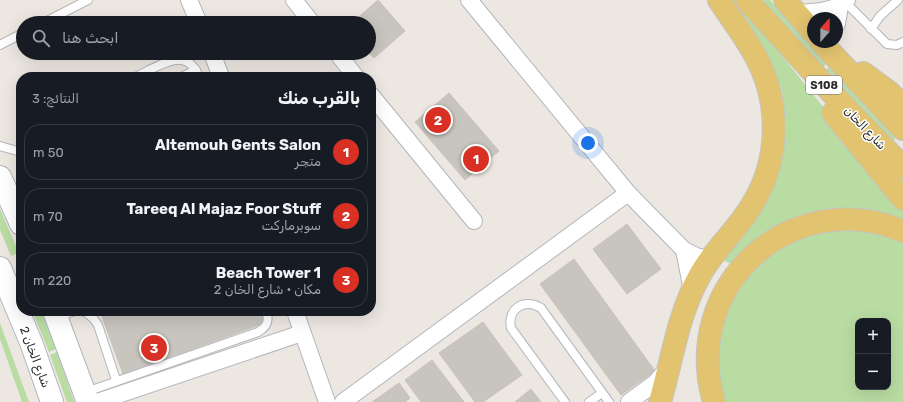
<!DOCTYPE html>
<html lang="ar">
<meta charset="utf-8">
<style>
:root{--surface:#171b24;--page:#242831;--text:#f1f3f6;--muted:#9ea1a6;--line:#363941;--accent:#d93025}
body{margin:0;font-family:Rubik,Cairo,sans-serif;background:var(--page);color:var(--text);direction:rtl}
.controls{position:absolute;right:12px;bottom:12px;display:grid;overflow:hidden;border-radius:8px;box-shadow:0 4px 16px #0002}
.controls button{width:36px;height:36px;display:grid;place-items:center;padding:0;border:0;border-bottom:1px solid var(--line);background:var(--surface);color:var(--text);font:20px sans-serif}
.compass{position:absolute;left:807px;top:12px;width:36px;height:36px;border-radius:50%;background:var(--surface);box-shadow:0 4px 16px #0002;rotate:21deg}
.you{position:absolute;left:588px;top:143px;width:14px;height:14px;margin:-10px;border:3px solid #fff;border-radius:50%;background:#1a73e8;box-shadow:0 0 0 6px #1a73e833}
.badge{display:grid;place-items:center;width:26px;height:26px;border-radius:50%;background:var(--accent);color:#fff;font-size:13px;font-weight:700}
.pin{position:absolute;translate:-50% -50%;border:2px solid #fff;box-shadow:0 1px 4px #0006}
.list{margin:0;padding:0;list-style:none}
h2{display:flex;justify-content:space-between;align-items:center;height:52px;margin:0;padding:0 16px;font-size:17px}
h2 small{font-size:13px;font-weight:400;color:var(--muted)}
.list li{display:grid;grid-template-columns:26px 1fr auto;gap:12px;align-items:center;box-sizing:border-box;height:56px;margin:0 8px 8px;padding:0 8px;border:1px solid var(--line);border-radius:16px}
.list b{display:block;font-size:15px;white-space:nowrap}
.list p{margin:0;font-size:13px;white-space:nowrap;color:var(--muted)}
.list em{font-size:13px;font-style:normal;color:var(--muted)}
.icon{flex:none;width:22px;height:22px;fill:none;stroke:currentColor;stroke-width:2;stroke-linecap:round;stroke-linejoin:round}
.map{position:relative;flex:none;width:903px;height:402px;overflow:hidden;direction:ltr}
.search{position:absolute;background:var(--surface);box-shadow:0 4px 16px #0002;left:16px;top:16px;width:360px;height:44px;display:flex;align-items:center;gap:10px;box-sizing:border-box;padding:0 14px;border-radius:22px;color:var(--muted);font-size:15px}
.panel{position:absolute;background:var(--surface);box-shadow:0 4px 16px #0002;left:16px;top:72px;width:360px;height:244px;border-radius:16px;direction:rtl}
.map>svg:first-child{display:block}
</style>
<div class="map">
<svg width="903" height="402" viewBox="0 0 903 402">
<rect width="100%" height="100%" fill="#ece7e0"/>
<g fill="#b9dca3" fill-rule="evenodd">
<path d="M728,0H737L903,206V221C890,216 876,210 862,209C814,204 764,226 733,262L729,263L724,260V257L780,164L786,128L782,91L773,68L768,57Z"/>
<polygon points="765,0 770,0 827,63 822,68 762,2"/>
<polygon points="830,66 897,137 892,142 825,71"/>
<polygon points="0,209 19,253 11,256 0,230"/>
<path d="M860,229L903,242V402H724C722,390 718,378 718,366C714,306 755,252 811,234C825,229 844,231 860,229ZM858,321H888V387H858Z"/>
<polygon points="41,311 56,349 49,352 33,313"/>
<polygon points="0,323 29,402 22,402 0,339"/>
<polygon points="57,352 74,401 74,402 67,402 50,355"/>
</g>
<g fill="#c8c5be" stroke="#c8c2ba">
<polygon points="378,0 405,31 374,58 369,53 369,23 352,23"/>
<polygon points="449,93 499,151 465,180 415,122"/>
<polygon points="627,224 661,269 627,294 593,249"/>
<polygon points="574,259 655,371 621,395 540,284"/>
<polygon points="100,311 261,311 265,323 123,374"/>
<polygon points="483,322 522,375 483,402 475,402 439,353"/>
<polygon points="432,360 464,402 421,402 405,380"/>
<polygon points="399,383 410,398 405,402 372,402"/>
<polygon points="531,389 541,402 515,402"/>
</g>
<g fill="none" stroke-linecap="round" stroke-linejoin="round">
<g stroke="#b4b6be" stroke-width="10">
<g id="lane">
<polyline points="845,2 887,44 897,45 903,42"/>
<polyline points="43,23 88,0"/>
<polyline points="871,29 880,16 898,0"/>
<polyline points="0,45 23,33"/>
<path d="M135,77C158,67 186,44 199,77"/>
<polyline points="181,77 196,70"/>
<polyline points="0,146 21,152"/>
<polyline points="84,311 93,318 98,325 116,380"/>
<polyline points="58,317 74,311"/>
<path d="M86,392L258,332C267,327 270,321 266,311"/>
<path d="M565,402L511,328C507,308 525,298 541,308L609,402"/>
<polyline points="589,402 602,393"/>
</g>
</g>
<g stroke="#b4b6be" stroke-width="18">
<g id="street">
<polyline points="189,0 199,23"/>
<polyline points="294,0 312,23"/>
<polyline points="469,0 628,193 684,250 696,256 709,259"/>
<path d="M796,13C813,12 834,12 847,0"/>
<polyline points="837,24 840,6"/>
<polyline points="212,53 221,77"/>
<polyline points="337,53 356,77"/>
<polyline points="371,95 474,221"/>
<polyline points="684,250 692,290"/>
<polyline points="295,311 327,402"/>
<polyline points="97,402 302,333"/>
<polyline points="343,402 628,193"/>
<polyline points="629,402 655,383 668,368"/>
</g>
</g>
<g stroke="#b4b6be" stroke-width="24">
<g id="secondary">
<polyline points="0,177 21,224"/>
<polyline points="0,268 32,345 52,402"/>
<polyline points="54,311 88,402"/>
</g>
</g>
<g stroke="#c4c4c4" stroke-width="24">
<g id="primary">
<polyline points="747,0 842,104 903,167"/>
<polyline points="785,0 813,32"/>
<polyline points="821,42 903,129"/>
<polyline points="863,73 889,92 903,106"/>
<polyline points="833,113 903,199"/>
<path d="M660,402C672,360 678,314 700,275C714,249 737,231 752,205C781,158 781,98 752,50C742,33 730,17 719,0"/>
<path d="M714,402C680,286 791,184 903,231"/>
</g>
</g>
<use href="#lane" stroke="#fff" stroke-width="8"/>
<use href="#street" stroke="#fff" stroke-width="16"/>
<use href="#secondary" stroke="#fff" stroke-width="22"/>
<use href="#primary" stroke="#e2c370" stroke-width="22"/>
</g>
<g text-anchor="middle" stroke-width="3" stroke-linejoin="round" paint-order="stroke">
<rect fill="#fff" stroke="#6b6b6b" stroke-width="1" x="806" y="76" width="36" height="18" rx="3"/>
<g font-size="11" font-weight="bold" fill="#2c2c2c">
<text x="824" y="89">S108</text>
</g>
<g font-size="12" fill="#2c2c2c" stroke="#fff">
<text transform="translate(865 128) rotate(46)" y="4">شارع الخان</text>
<text transform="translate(35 357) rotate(69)" y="4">شارع الخان 2</text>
</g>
</g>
</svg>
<div class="controls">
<button>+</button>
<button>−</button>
</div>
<svg class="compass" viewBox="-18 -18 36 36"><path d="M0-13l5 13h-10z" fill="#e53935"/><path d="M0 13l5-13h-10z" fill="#9ea1a6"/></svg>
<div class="you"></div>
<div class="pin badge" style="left:476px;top:159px">1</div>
<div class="pin badge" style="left:438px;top:120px">2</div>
<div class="pin badge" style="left:154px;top:348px">3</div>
<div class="search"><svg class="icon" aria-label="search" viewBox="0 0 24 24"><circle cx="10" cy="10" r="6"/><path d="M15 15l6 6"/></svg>ابحث هنا</div>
<section class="panel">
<h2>بالقرب منك<small>النتائج: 3</small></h2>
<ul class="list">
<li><span class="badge">1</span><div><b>Altemouh Gents Salon</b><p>متجر</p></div><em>50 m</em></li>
<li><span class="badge">2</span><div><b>Tareeq Al Majaz Foor Stuff</b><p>سوبرماركت</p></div><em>70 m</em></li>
<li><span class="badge">3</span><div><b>Beach Tower 1</b><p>مكان · شارع الخان 2</p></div><em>220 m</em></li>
</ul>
</section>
</div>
